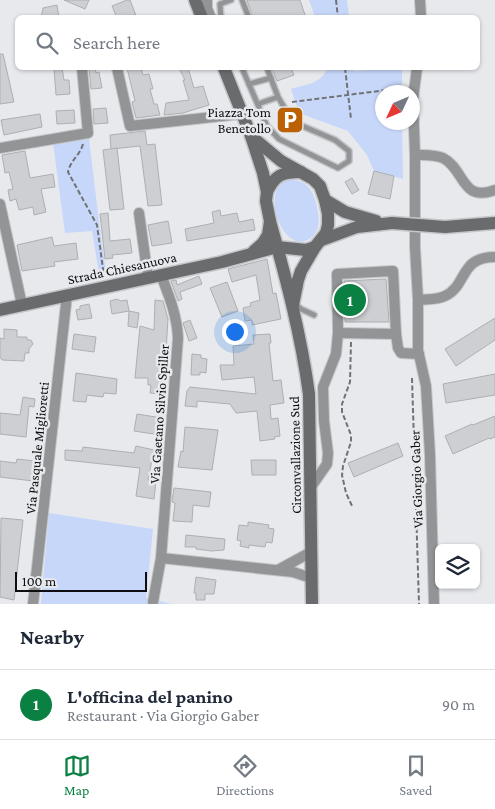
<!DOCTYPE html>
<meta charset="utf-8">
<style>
:root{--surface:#fff;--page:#f2f2f3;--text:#1f2937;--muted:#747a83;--line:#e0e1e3;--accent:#0b8043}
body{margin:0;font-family:"Crimson Pro",serif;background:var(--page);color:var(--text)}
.controls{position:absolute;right:15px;bottom:15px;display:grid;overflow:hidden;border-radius:8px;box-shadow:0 1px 4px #0004}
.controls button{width:45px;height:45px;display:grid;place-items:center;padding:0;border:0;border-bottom:1px solid var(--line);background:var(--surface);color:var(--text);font:25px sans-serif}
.compass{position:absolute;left:375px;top:85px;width:45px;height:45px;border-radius:50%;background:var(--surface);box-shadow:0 1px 4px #0004;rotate:226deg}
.scale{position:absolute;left:15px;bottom:12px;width:132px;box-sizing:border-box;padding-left:5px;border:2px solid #0e0e10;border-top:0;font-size:14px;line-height:18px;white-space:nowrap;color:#0e0e10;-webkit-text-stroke:4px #e7e9ed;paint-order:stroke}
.you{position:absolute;left:234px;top:331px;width:18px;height:18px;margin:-12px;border:4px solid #fff;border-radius:50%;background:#1a73e8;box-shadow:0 0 0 8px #1a73e833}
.badge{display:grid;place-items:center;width:32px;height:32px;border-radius:50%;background:var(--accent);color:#fff;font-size:16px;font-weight:700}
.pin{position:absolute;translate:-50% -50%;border:2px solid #fff;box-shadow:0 1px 5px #0006}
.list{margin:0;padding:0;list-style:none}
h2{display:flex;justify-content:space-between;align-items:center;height:65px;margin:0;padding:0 20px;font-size:21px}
h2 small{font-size:16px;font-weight:400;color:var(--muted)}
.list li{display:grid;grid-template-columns:32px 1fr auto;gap:15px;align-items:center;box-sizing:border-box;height:70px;padding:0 20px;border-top:1px solid var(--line)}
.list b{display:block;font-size:19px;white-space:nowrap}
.list p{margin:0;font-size:16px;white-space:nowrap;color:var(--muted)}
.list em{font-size:16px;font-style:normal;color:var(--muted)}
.icon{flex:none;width:28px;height:28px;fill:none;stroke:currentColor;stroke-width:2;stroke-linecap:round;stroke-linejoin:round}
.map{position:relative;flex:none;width:495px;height:604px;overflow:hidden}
.search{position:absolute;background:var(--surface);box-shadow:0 1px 4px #0004;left:15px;right:15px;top:15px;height:55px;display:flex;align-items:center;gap:12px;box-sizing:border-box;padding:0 18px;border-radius:8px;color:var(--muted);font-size:19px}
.sheet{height:135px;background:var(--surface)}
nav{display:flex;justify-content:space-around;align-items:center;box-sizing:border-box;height:70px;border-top:1px solid var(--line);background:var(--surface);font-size:14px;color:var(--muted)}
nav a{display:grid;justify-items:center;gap:2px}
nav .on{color:var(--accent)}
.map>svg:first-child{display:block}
</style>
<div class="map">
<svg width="495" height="604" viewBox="0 0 495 604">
<rect width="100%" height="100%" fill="#e7e9ed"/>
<g fill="#c6d7fa">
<polygon points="309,0 347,0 349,17 315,17"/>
<path d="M328,68H354V71L402,68V92H382V122L402,123L403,179L374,171L367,155L348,131L299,113L291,89C308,84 320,84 328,68Z"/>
<polygon points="89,139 100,230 107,278 100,279 92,231 65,233 53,143"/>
<path d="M286,180C305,178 313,189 317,207C319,217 321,227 313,236C287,261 258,195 286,180Z"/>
<polygon points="49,513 153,529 146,598 172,604 41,604"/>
</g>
<g fill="#cdcfd2" stroke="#adafb2">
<polygon points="64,0 89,0 85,9"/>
<polygon points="127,0 130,0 137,18 117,18 112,6"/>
<polygon points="247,0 300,0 306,18 253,18"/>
<polygon points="57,5 59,18 41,18 43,8"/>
<polygon points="0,54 3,54 14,102 0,104"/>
<polygon points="54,68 62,68 64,80 69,80 70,94 56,95"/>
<polygon points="89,68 95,68 96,73 99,72 102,88 91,89"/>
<polygon points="127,68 141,68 143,75 149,74 153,89 150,89 154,104 157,104 160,115 136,118 132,102 135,101"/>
<polygon points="179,68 188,68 194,88 203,86 209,105 183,113 164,115 166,103 189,100 183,80 185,80"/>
<polygon points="272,68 291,68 294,75 277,81"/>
<polygon points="106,108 108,123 94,124 93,109"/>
<polygon points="74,110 75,123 57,124 56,111"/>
<polygon points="40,114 42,127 4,135 1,120"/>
<polygon points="145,131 147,145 155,144 162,205 148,206 140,146 111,149 110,135"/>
<polygon points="117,148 124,209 110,210 103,150"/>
<polygon points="25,151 30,178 53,174 55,187 41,189 46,212 34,215 33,207 19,210 16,199 10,201 8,190 13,189 9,172 5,173 2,155"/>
<polygon points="374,171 394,176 390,199 368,194"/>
<polygon points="352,178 359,190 352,194 345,182"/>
<polygon points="220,210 221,216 237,213 239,222 253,219 255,230 187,241 185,229 214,223 212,212"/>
<polygon points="108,213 110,241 130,239 132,253 112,255 113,258 105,259 100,214"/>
<polygon points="168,221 172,243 152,246 148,225"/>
<polygon points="52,237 54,246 76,243 78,259 54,262 55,266 22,271 17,245"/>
<polygon points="267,259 273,294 276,293 281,319 252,325 252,320 245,321 243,308 251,306 250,303 260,300 256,275 232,282 228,269"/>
<polygon points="199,276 202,284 180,292 182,299 178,301 171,281 176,280 177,285"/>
<polygon points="386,279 389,322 345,322 344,281"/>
<polygon points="227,282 238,311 222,317 210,288"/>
<polygon points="117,299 121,301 127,300 129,311 112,314 110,301"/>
<polygon points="155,300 163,301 168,319 166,351 163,352 166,352 163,386 160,385 160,394 150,393 151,385 148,385 148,378 135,378 140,326 154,330"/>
<polygon points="89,304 92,318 78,320 76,310 80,309 80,306"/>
<polygon points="129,311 139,313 137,328 128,326"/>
<polygon points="495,318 495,340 456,366 445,349"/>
<polygon points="190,320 197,338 189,341 183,323"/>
<polygon points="4,329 17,330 17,337 27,337 27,340 31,340 33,344 29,349 29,353 25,353 24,361 2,360 0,357 0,338 4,339"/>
<polygon points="74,334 96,337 94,352 72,349"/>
<polygon points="270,334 271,343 269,343 273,381 281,380 284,403 270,405 271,419 278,418 280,436 274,437 275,439 260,441 257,411 236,413 230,404 197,401 197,407 185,406 187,391 190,387 256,394 254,377 222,380 220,365 234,365 233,346 254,344 253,335"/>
<polygon points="192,354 201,355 201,358 207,359 206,373 200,372 200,375 191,375"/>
<polygon points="76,373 117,379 116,394 104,393 103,397 87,395 86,402 73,401"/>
<polygon points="495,374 495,395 446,403 443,384"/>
<polygon points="23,397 35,399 34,407 29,406 26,437 0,434 0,413 20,415"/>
<polygon points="137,414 162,418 160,435 134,431"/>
<polygon points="495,416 495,437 490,439 489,438 453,454 445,436 472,424 473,425"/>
<polygon points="185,427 218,430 212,470 178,467 181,451 183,452"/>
<polygon points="398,443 403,456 354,477 348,463"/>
<polygon points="136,446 154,450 148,480 156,481 154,499 136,496 140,468 65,460 65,450 82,451 83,447 134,453"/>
<polygon points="17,459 35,461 33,481 0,477 0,461 16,463"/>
<polygon points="251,460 276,460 276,475 252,475"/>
<polygon points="174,488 211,492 209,507 193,505 192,522 173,521 175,503 172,502"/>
<polygon points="1,518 23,520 14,600 0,597"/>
<polygon points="248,522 269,525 268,528 274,529 272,543 266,542 265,547 249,545 249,548 240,546 241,541 237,540 239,525 248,526"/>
<polygon points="186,535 225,539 224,550 212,551 196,549 196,547 185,547"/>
<polygon points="196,577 216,580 214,594 205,594 205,600 196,600 196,593 194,593"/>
</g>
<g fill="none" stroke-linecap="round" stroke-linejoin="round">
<g stroke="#c4c6ca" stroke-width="8">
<g id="service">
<polyline points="242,0 249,18"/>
<polyline points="221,18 220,4 231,0"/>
<polyline points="242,68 267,126 279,139 338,168 349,161 349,151 335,140 293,122 278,97 267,68"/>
<polyline points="249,84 271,78"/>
<polyline points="258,104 278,97"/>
<polyline points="295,304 301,309 314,315"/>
</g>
</g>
<g stroke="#c4c6ca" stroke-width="12">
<g id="minor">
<polyline points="207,0 207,8 211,18"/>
<polyline points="420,0 421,18"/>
<polyline points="117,68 130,126 241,114"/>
<polyline points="417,68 413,99 415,155 415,247 418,300 418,350 426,386 430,455 434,604"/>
<polyline points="0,148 88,133 82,68"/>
<path d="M415,155C425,155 434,154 443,158C465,169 461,203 495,190"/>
<polyline points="0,204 22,305"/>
<polyline points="139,213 148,278"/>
<path d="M418,300C427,299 437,300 445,296C468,285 459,257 495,257"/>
<polyline points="338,333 396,334 398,348 401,353 419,354"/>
<polyline points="311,487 327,464 328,453 324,421 323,387 336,354 338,333 337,274 393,271 396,334"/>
<polyline points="161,558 293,572 311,578"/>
<polyline points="278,570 311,552"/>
<path d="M153,602L161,558L178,338C177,315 169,296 161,275"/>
<polyline points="33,604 67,295"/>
</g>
</g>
<g stroke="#c4c6ca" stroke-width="15">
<g id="secondary">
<polyline points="195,0 202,18"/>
<polyline points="224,68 251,136 263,173 267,192 266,201 270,221 268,235 263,243 254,251"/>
<polyline points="251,136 281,161 313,179 320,186 325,200 328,214 328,225 326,233 315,247 301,271 298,280 293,305"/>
<path d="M267,192C275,175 282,172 301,172"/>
<polyline points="325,200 345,212 376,221"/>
<path d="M270,221C286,278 301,335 309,394L312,604"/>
<polyline points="445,227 495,223"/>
<polyline points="322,240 357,227 392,223"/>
<polyline points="0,310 222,262 277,247 306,250 315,247"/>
</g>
</g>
<g stroke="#717275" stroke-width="2" stroke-dasharray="5 2.5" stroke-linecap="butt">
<polyline points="336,0 338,18"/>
<polyline points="345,68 351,119"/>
<polyline points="292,102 403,88"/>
<path d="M83,144C80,155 70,161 68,172L97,225L104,276"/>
<polyline points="351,342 350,382 342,404 342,412 351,435 351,442 343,466 342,475 346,493 353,508"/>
<polyline points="412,378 419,604"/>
</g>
<use href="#service" stroke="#939495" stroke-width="5"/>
<use href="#minor" stroke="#939495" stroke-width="10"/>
<use href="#secondary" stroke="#6a6b6d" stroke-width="12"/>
<g stroke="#c4c6ca" stroke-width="15" stroke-linecap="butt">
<polyline id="secondary-bridge" points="392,223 445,227"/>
</g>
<use href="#secondary-bridge" stroke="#6a6b6d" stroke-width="12"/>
</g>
<defs>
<g id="parking-square" transform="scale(1.4375)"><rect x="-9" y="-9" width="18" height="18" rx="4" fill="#bb6104" stroke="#e7e9ed"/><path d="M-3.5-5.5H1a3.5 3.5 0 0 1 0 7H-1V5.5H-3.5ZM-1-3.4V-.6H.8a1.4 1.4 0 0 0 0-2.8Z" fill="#fff"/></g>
</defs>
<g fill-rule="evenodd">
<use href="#parking-square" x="290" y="120"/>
</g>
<g text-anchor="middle" stroke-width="5" stroke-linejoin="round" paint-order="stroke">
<g font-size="14" fill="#0e0e10" stroke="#e7e9ed" text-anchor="end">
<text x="271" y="117">Piazza Tom<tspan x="271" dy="16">Benetollo</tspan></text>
</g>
<g font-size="14" fill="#0e0e10" stroke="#e7e9ed">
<text transform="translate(122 268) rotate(-12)" y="5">Strada Chiesanuova</text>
<text transform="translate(159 414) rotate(-86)" y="5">Via Gaetano Silvio Spiller</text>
<text transform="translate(37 448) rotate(-84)" y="5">Via Pasquale Miglioretti</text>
<text transform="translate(295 455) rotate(-91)" y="5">Circonvallazione Sud</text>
<text transform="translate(416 479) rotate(-92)" y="5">Via Giorgio Gaber</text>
</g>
</g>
</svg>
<div class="controls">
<button><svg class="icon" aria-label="layers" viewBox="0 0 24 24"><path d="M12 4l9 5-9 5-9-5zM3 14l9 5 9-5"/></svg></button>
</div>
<svg class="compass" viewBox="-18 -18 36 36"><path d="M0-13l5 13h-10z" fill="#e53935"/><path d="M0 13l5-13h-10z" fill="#747a83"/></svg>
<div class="scale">100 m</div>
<div class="you"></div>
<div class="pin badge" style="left:350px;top:300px">1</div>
<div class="search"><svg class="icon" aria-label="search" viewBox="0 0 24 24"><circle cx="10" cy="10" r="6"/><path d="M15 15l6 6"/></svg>Search here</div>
</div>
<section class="sheet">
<h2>Nearby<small></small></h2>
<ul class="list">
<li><span class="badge">1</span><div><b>L'officina del panino</b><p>Restaurant · Via Giorgio Gaber</p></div><em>90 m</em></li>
</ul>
</section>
<nav>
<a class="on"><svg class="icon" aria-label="map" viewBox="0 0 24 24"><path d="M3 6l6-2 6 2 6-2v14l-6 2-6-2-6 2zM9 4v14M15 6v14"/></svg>Map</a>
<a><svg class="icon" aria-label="directions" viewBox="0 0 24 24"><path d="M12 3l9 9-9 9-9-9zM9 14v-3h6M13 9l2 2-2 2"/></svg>Directions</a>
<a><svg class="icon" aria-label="saved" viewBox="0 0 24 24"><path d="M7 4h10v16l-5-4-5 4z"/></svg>Saved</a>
</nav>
